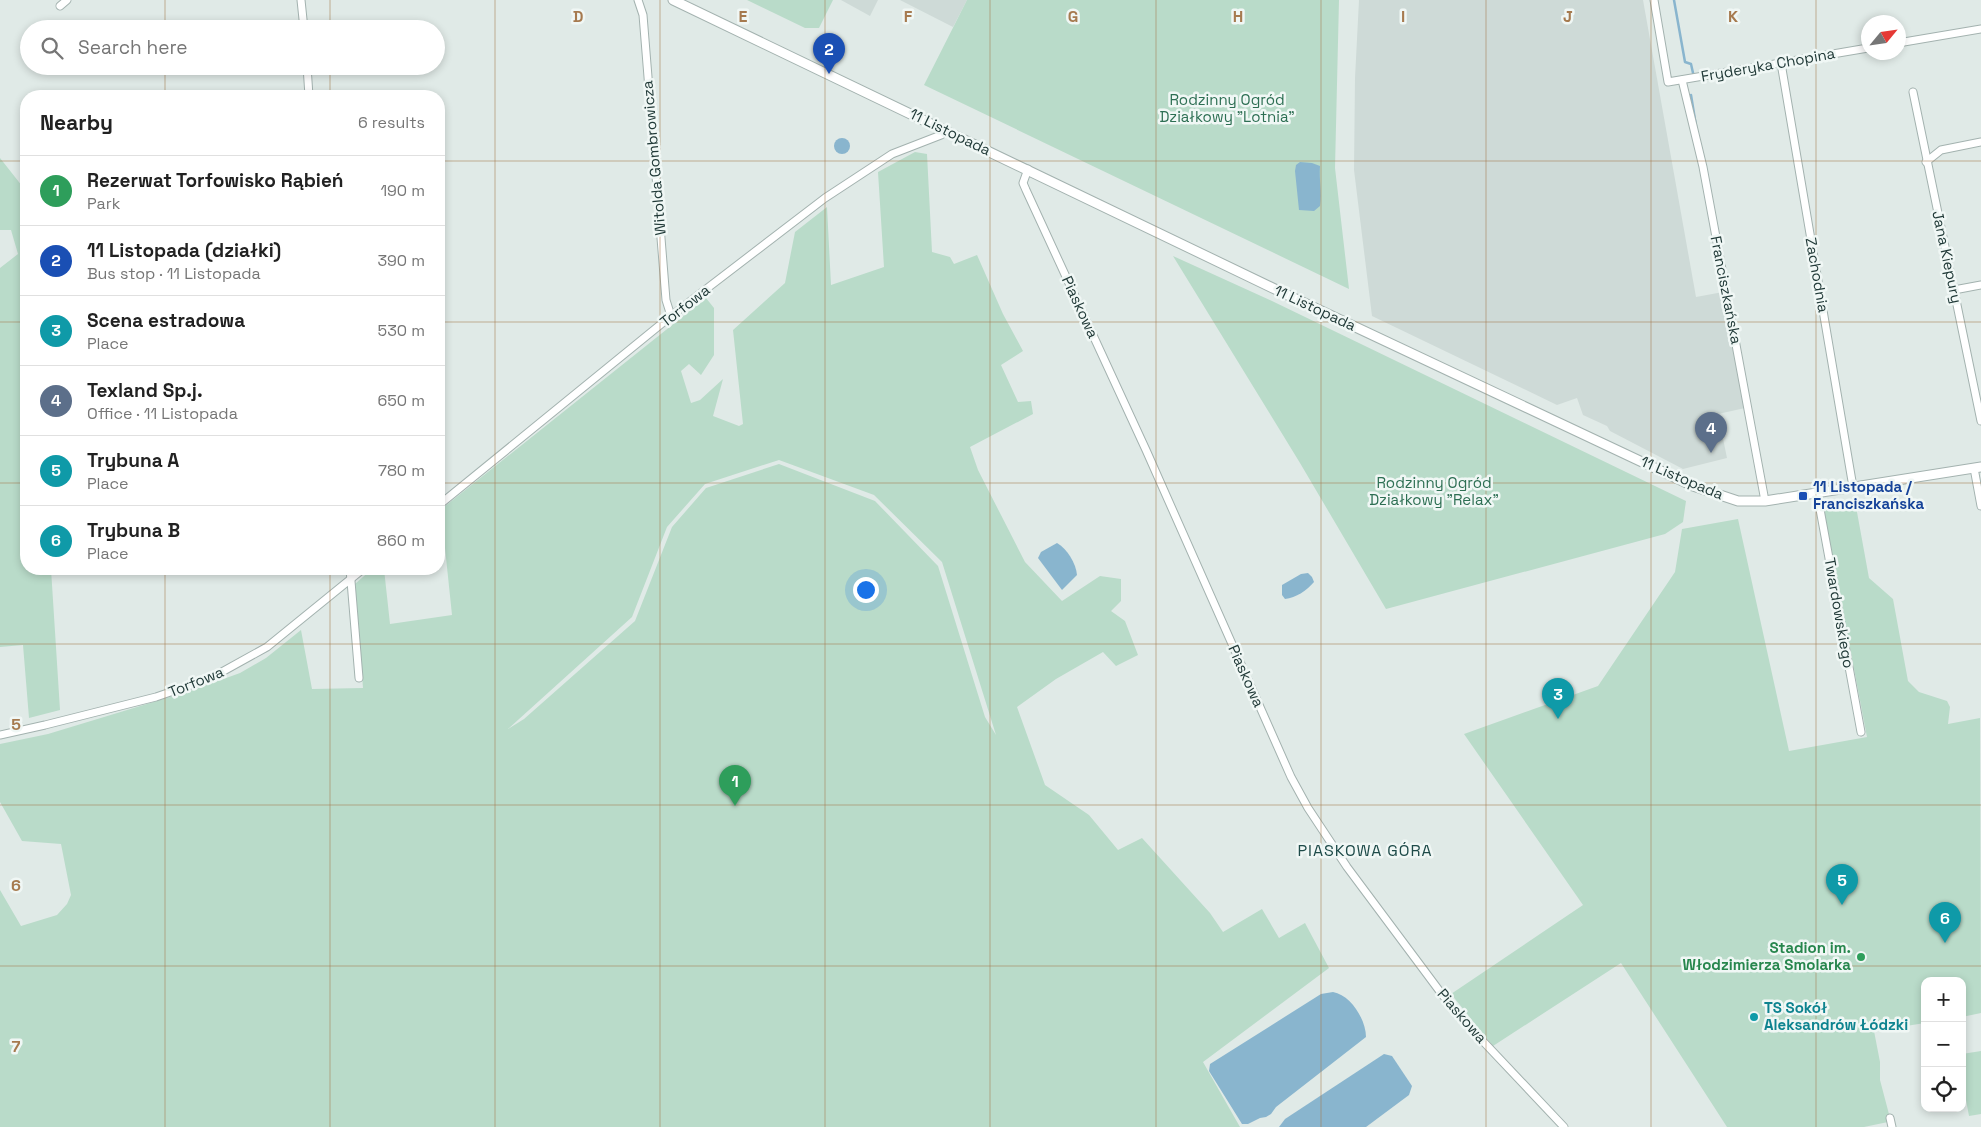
<!DOCTYPE html>
<meta charset="utf-8">
<style>
:root{--surface:#fff;--page:#f6f6f6;--text:#222;--muted:#767676;--line:#e0e0e0;--accent:#0b8043}
body{margin:0;font-family:"Space Grotesk",sans-serif;background:var(--page);color:var(--text)}
.controls{position:absolute;right:15px;bottom:15px;display:grid;overflow:hidden;border-radius:10px;box-shadow:0 2px 8px #0003}
.controls button{width:45px;height:45px;display:grid;place-items:center;padding:0;border:0;border-bottom:1px solid var(--line);background:var(--surface);color:var(--text);font:25px sans-serif}
.compass{position:absolute;left:1861px;top:15px;width:45px;height:45px;border-radius:50%;background:var(--surface);box-shadow:0 2px 8px #0003;rotate:61deg}
.you{position:absolute;left:865px;top:589px;width:18px;height:18px;margin:-12px;border:4px solid #fff;border-radius:50%;background:#1a73e8;box-shadow:0 0 0 8px #1a73e833}
.badge{display:grid;place-items:center;width:32px;height:32px;border-radius:50%;background:var(--accent);color:#fff;font-size:16px;font-weight:700}
.pin{position:absolute;translate:-50% -41px;filter:drop-shadow(0 1px 2px #0008)}
.pin::after{content:'';position:absolute;top:26px;width:18px;height:15px;background:inherit;clip-path:polygon(0 0,100% 0,50% 100%)}
.list{margin:0;padding:0;list-style:none}
h2{display:flex;justify-content:space-between;align-items:center;height:65px;margin:0;padding:0 20px;font-size:21px}
h2 small{font-size:16px;font-weight:400;color:var(--muted)}
.list li{display:grid;grid-template-columns:32px 1fr auto;gap:15px;align-items:center;box-sizing:border-box;height:70px;padding:0 20px;border-top:1px solid var(--line)}
.list b{display:block;font-size:19px;white-space:nowrap}
.list p{margin:0;font-size:16px;white-space:nowrap;color:var(--muted)}
.list em{font-size:16px;font-style:normal;color:var(--muted)}
.icon{flex:none;width:28px;height:28px;fill:none;stroke:currentColor;stroke-width:2;stroke-linecap:round;stroke-linejoin:round}
.map{position:relative;flex:none;width:1981px;height:1127px;overflow:hidden}
.search{position:absolute;background:var(--surface);box-shadow:0 2px 8px #0003;left:20px;top:20px;width:425px;height:55px;display:flex;align-items:center;gap:12px;box-sizing:border-box;padding:0 18px;border-radius:28px;color:var(--muted);font-size:19px}
.panel{position:absolute;background:var(--surface);box-shadow:0 2px 8px #0003;left:20px;top:90px;width:425px;height:485px;border-radius:20px}
.map>svg:first-child{display:block}
</style>
<div class="map">
<svg width="1981" height="1127" viewBox="0 0 1981 1127">
<rect width="100%" height="100%" fill="#e0eae7"/>
<g fill="#cedad7">
<polygon points="841,0 878,0 870,16"/>
<polygon points="900,0 967,0 953,27"/>
<polygon points="1359,0 1643,0 1696,297 1723,292 1745,408 1718,414 1727,458 1683,469 1610,431 1607,426 1583,415 1577,398 1557,405 1372,316 1354,170 1355,78"/>
</g>
<g fill="#b9dbc9" fill-rule="evenodd">
<polygon points="747,0 833,0 819,28 805,28"/>
<polygon points="967,0 1339,0 1335,168 1349,289 924,85"/>
<path d="M915,152L927,154L932,252L950,257L954,264L977,255L1003,314L1023,351L1001,365L1018,402L1031,401L1033,414L970,447L978,470L1025,562L1062,601L1100,576L1121,579V601L1111,611L1125,621L1138,655L1116,666L1103,652L1056,679L1017,707L1045,785L1089,815L1118,850L1142,838L1210,913L1223,932L1262,909L1279,938L1305,923L1329,968L1203,1062L1240,1127H0V890L21,926L57,915L67,904L71,895L61,844L22,841L0,802V744L48,734L193,690L240,673L266,658L301,630L312,689L363,688L355,584L372,569H384L390,624L452,615L445,548H439V511L706,298L714,308V355L701,375L689,364L681,371L691,403L700,400L723,379L713,416L739,426L743,424L733,330L785,283L795,232L827,207L831,285L884,267L878,172ZM779,460L874,495L942,562L996,735L985,717L938,566L875,501L779,464L706,488L672,527L635,621L524,719L508,729L632,617L667,527L705,484Z"/>
<polygon points="0,158 26,191 26,569 51,569 60,710 29,718 23,645 0,647 0,268 18,254 11,230 0,230"/>
<polygon points="1173,256 1272,301 1686,501 1683,522 1665,534 1386,609 1300,463"/>
<polygon points="1855,501 1869,578 1893,599 1908,681 1919,692 1947,701 1950,707 1948,724 1980,718 1981,1013 1962,1017 1962,981 1925,981 1925,1023 1874,1031 1880,1062 1880,1080 1890,1118 1888,1122 1864,1127 1727,1127 1621,963 1493,1046 1451,994 1583,905 1464,734 1598,686 1675,572 1682,529 1738,519 1789,751 1867,737 1823,506"/>
<polygon points="1981,1051 1981,1114 1969,1116 1962,1079 1962,1054"/>
</g>
<g fill="#89b5ce">
<circle cx="842" cy="146" r="8"/>
<path d="M1300,162L1312,163L1320,166C1319,180 1322,193 1320,206L1314,211L1299,210L1295,171L1296,165Z"/>
<path d="M1057,543C1067,549 1076,563 1077,575L1062,590L1038,558L1041,552Z"/>
<path d="M1308,573L1312,577L1314,582C1307,590 1296,598 1285,599L1282,595V585L1301,574Z"/>
<path d="M1333,992C1351,995 1366,1020 1366,1037L1276,1107L1271,1114L1266,1117L1260,1118L1248,1124H1242L1209,1071L1210,1064L1321,994Z"/>
<polygon points="1384,1054 1392,1056 1412,1086 1409,1095 1366,1127 1279,1127 1285,1119"/>
</g>
<g fill="none" stroke-linecap="round" stroke-linejoin="round">
<g stroke="#89b5ce" stroke-width="2.5">
<polyline points="1674,0 1685,62 1691,64 1693,73"/>
<polyline points="1691,95 1696,126"/>
</g>
<g stroke="#a3b2af" stroke-width="9">
<g id="minor">
<polyline points="301,0 304,29"/>
<polyline points="638,0 643,15 666,300 671,316"/>
<polyline points="1654,0 1668,82 1868,48"/>
<polyline points="60,6 67,0"/>
<polyline points="1898,43 1981,29"/>
<polyline points="1781,63 1853,487"/>
<polyline points="307,66 309,96"/>
<polyline points="1682,80 1703,167 1765,501"/>
<polyline points="1913,92 1981,421"/>
<polyline points="1926,162 1941,150 1981,142"/>
<polyline points="1028,169 1023,183 1026,190 1146,450 1291,777 1308,808 1347,867 1441,993 1462,1019 1564,1127"/>
<polyline points="1954,290 1981,285"/>
<polyline points="1974,468 1981,506"/>
<polyline points="1817,493 1861,732"/>
<polyline points="439,505 671,316 825,198 892,154 941,135 947,131"/>
<polyline points="350,569 359,678"/>
<polyline points="0,735 45,725 156,697 211,678 267,647 363,569"/>
<polyline points="1890,1118 1892,1127"/>
</g>
</g>
<g stroke="#a3b2af" stroke-width="11">
<polyline id="tertiary" points="673,0 1279,291 1693,486 1738,501 1765,501 1981,467"/>
</g>
<use href="#minor" stroke="#fff" stroke-width="7"/>
<use href="#tertiary" stroke="#fff" stroke-width="9"/>
</g>
<path fill="none" stroke="#a67a4f" stroke-width="1" stroke-opacity="0.55" d="M165,0V29M330,0V29M495,0V1127M660,0V1127M825,0V1127M990,0V1127M1156,0V1127M1321,0V1127M1486,0V1127M1651,0V1127M1816,0V1127M165,66V96M330,66V96M0,161H26M439,161H1981M0,322H26M439,322H1981M0,483H26M439,483H1981M165,569V1127M330,569V1127M0,644H1981M0,805H1981M0,966H1981"/>
<rect fill="#1a4fb4" stroke="#f0f7f5" stroke-width="2" x="1798" y="491" width="10" height="10" rx="2.5"/>
<circle fill="#2e9e5b" stroke="#f0f7f5" stroke-width="2" cx="1861" cy="957" r="5"/>
<circle fill="#0f9aa8" stroke="#f0f7f5" stroke-width="2" cx="1754" cy="1017" r="5"/>
<g text-anchor="middle" stroke-width="5" stroke-linejoin="round" paint-order="stroke">
<g font-size="15" fill="#213a38" stroke="#f0f7f5">
<text transform="translate(1768 65) rotate(-10)" y="5">Fryderyka Chopina</text>
<text transform="translate(950 132) rotate(26)" y="5">11 Listopada</text>
<text transform="translate(654 158) rotate(-95)" y="5">Witolda Gombrowicza</text>
<text transform="translate(1947 257) rotate(78)" y="5">Jana Kiepury</text>
<text transform="translate(1817 275) rotate(80)" y="5">Zachodnia</text>
<text transform="translate(1726 290) rotate(79)" y="5">Franciszkańska</text>
<text transform="translate(685 306) rotate(-38)" y="5">Torfowa</text>
<text transform="translate(1080 307) rotate(65)" y="5">Piaskowa</text>
<text transform="translate(1315 308) rotate(25)" y="5">11 Listopada</text>
<text transform="translate(1682 478) rotate(23)" y="5">11 Listopada</text>
<text transform="translate(1839 613) rotate(80)" y="5">Twardowskiego</text>
<text transform="translate(1246 676) rotate(66)" y="5">Piaskowa</text>
<text transform="translate(196 682) rotate(-22)" y="5">Torfowa</text>
<text transform="translate(1462 1016) rotate(49)" y="5">Piaskowa</text>
</g>
<g font-size="15" fill="#2d6f53" stroke="#f0f7f5">
<text x="1227" y="105">Rodzinny Ogród<tspan x="1227" dy="17">Działkowy "Lotnia"</tspan></text>
<text x="1434" y="488">Rodzinny Ogród<tspan x="1434" dy="17">Działkowy "Relax"</tspan></text>
</g>
<g font-size="15" font-weight="bold" fill="#164399" stroke="#f0f7f5" text-anchor="start">
<text x="1813" y="492">11 Listopada /<tspan x="1813" dy="17">Franciszkańska</tspan></text>
</g>
<g font-size="15" font-weight="bold" fill="#27864d" stroke="#f0f7f5" text-anchor="end">
<text x="1851" y="953">Stadion im.<tspan x="1851" dy="17">Włodzimierza Smolarka</tspan></text>
</g>
<g font-size="15" font-weight="bold" fill="#0d838f" stroke="#f0f7f5" text-anchor="start">
<text x="1764" y="1013">TS Sokół<tspan x="1764" dy="17">Aleksandrów Łódzki</tspan></text>
</g>
<g font-size="16" letter-spacing="1" fill="#1e4b49" stroke="#f0f7f5">
<text x="1365" y="856">PIASKOWA GÓRA</text>
</g>
</g>
<g font-size="16" text-anchor="middle" font-weight="bold" fill="#a67a4f" stroke="#f0f7f5" stroke-width="5" stroke-linejoin="round" paint-order="stroke">
<text x="578" y="22">D</text>
<text x="743" y="22">E</text>
<text x="908" y="22">F</text>
<text x="1073" y="22">G</text>
<text x="1238" y="22">H</text>
<text x="1403" y="22">I</text>
<text x="1568" y="22">J</text>
<text x="1733" y="22">K</text>
<text x="16" y="730">5</text>
<text x="16" y="891">6</text>
<text x="16" y="1052">7</text>
</g>
</svg>
<div class="controls">
<button>+</button>
<button>−</button>
<button><svg class="icon" aria-label="locate" viewBox="0 0 24 24"><circle cx="12" cy="12" r="6"/><path d="M12 2v4M12 18v4M2 12h4M18 12h4"/></svg></button>
</div>
<svg class="compass" viewBox="-18 -18 36 36"><path d="M0-13l5 13h-10z" fill="#e53935"/><path d="M0 13l5-13h-10z" fill="#767676"/></svg>
<div class="you"></div>
<div class="pin badge" style="left:735px;top:806px;background:#2e9e5b">1</div>
<div class="pin badge" style="left:829px;top:74px;background:#1a4fb4">2</div>
<div class="pin badge" style="left:1558px;top:719px;background:#0f9aa8">3</div>
<div class="pin badge" style="left:1711px;top:453px;background:#5c6f8a">4</div>
<div class="pin badge" style="left:1842px;top:905px;background:#0f9aa8">5</div>
<div class="pin badge" style="left:1945px;top:943px;background:#0f9aa8">6</div>
<div class="search"><svg class="icon" aria-label="search" viewBox="0 0 24 24"><circle cx="10" cy="10" r="6"/><path d="M15 15l6 6"/></svg>Search here</div>
<section class="panel">
<h2>Nearby<small>6 results</small></h2>
<ul class="list">
<li><span class="badge" style="background:#2e9e5b">1</span><div><b>Rezerwat Torfowisko Rąbień</b><p>Park</p></div><em>190 m</em></li>
<li><span class="badge" style="background:#1a4fb4">2</span><div><b>11 Listopada (działki)</b><p>Bus stop · 11 Listopada</p></div><em>390 m</em></li>
<li><span class="badge" style="background:#0f9aa8">3</span><div><b>Scena estradowa</b><p>Place</p></div><em>530 m</em></li>
<li><span class="badge" style="background:#5c6f8a">4</span><div><b>Texland Sp.j.</b><p>Office · 11 Listopada</p></div><em>650 m</em></li>
<li><span class="badge" style="background:#0f9aa8">5</span><div><b>Trybuna A</b><p>Place</p></div><em>780 m</em></li>
<li><span class="badge" style="background:#0f9aa8">6</span><div><b>Trybuna B</b><p>Place</p></div><em>860 m</em></li>
</ul>
</section>
</div>
